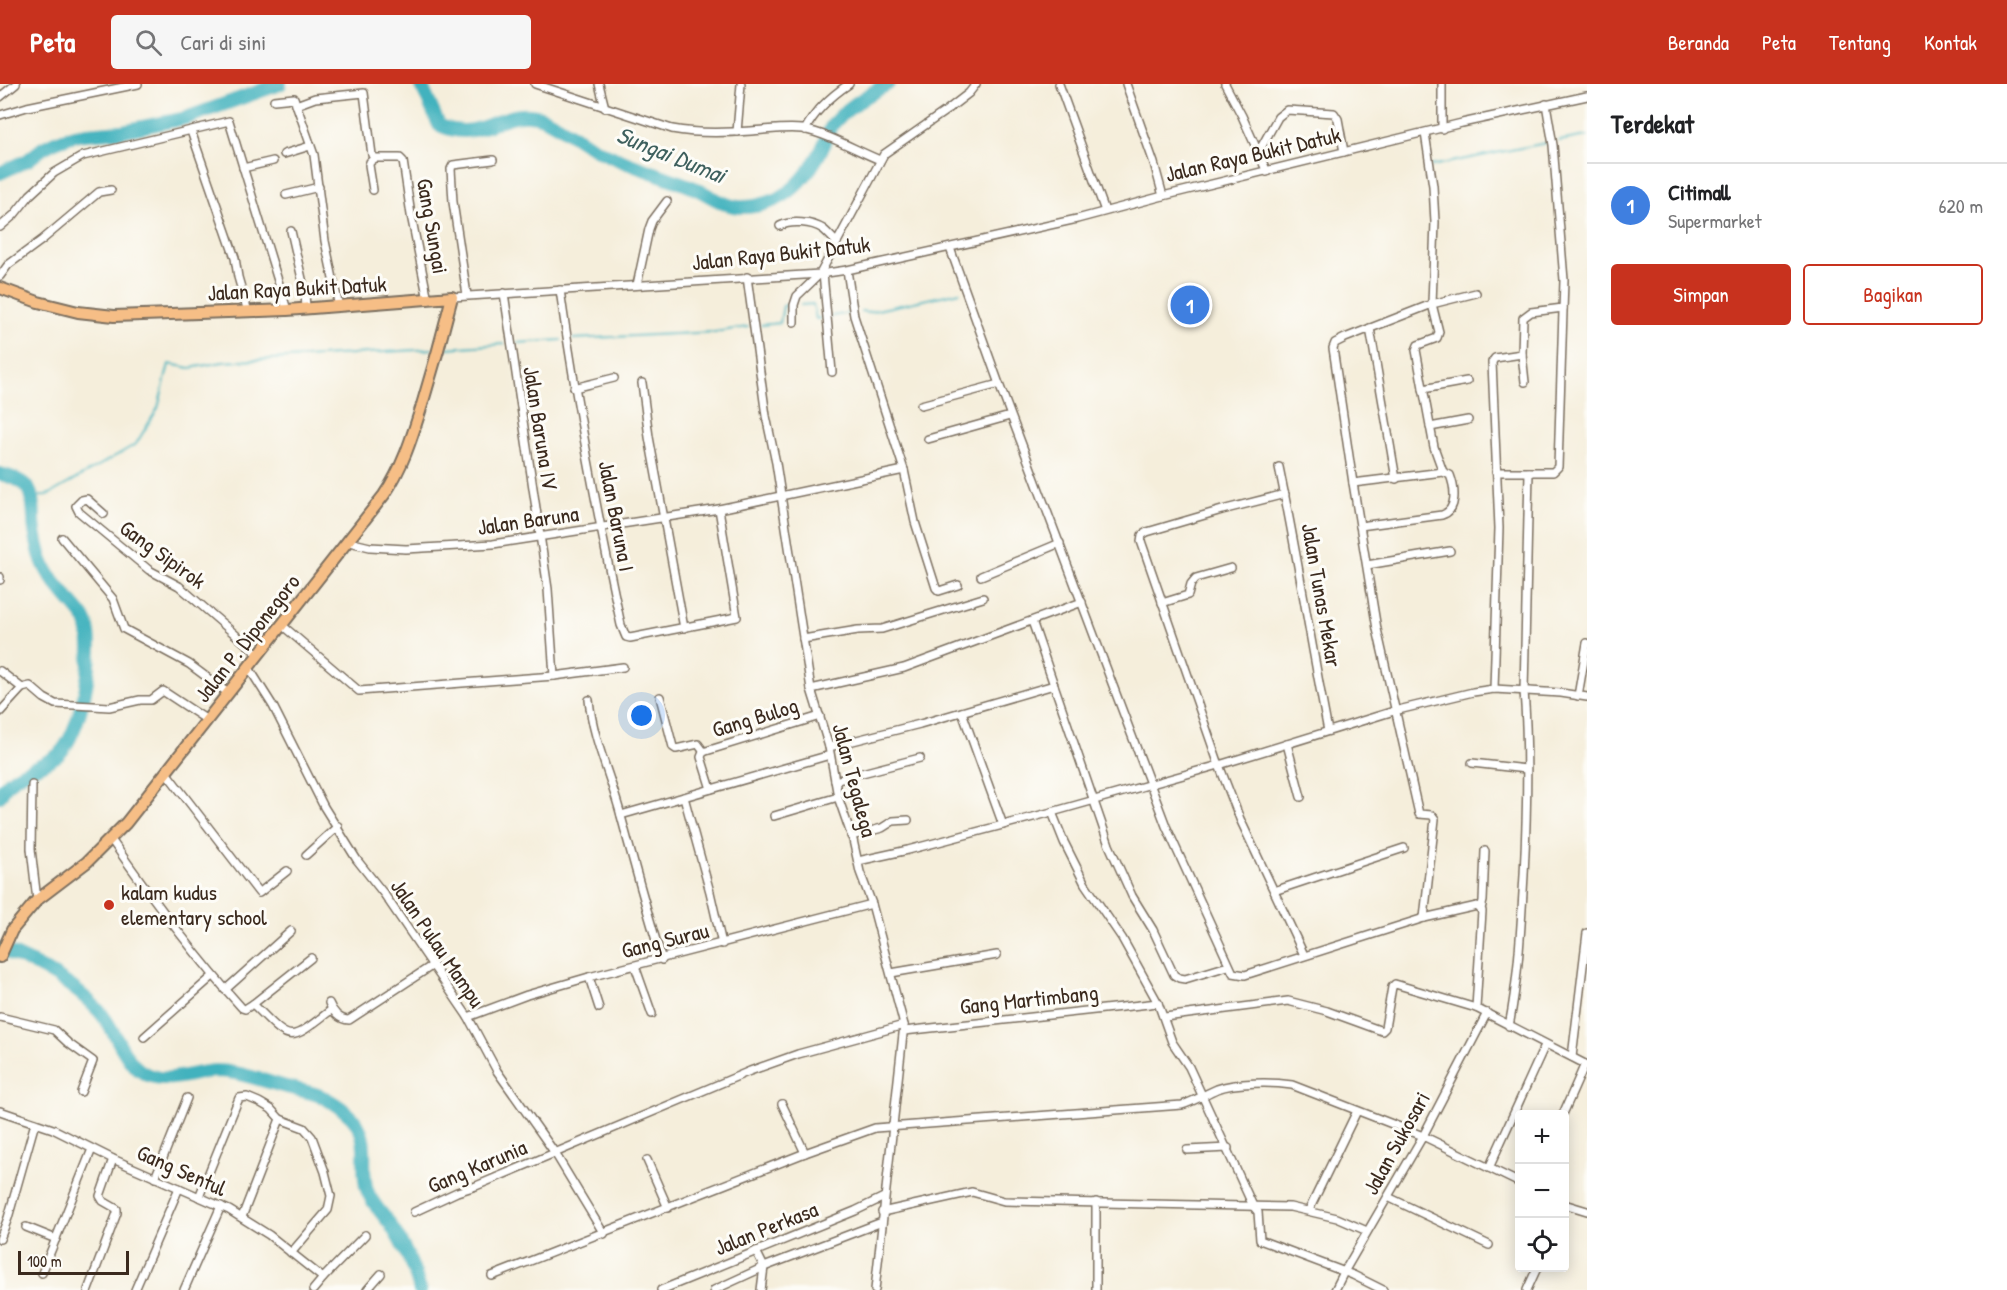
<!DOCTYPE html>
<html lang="id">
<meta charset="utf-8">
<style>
:root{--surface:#fff;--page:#f6f6f6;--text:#202124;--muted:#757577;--line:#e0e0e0;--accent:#c8321e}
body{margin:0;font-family:"Patrick Hand",sans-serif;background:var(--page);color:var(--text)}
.controls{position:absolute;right:18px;bottom:18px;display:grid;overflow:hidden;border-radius:6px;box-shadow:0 3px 15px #0003}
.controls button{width:54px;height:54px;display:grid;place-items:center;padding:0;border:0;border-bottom:2px solid var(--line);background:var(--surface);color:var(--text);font:30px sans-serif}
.scale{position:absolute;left:18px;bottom:15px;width:111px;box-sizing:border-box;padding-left:6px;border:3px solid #3b2a1e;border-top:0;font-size:16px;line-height:21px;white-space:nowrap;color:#3b2a1e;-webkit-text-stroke:4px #fdfcf7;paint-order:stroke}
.you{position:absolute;left:642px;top:632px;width:21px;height:21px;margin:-15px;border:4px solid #fff;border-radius:50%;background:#1a73e8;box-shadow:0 0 0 9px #1a73e833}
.badge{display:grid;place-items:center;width:39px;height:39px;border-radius:50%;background:var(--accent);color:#fff;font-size:20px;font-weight:700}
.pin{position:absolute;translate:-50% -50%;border:3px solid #fff;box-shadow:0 2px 6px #0006}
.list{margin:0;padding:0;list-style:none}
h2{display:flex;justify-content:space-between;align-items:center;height:78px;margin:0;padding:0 24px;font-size:26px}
h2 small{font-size:20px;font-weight:400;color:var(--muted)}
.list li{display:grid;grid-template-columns:39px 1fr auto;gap:18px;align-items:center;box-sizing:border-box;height:84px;padding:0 24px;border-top:2px solid var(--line)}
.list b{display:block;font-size:22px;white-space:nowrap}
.list p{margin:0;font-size:20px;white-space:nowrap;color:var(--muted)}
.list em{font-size:20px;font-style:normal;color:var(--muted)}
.actions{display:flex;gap:12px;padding:18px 24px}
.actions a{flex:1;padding:14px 0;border:2px solid var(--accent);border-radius:6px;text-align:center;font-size:21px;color:var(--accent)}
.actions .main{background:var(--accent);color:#fff}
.icon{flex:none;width:33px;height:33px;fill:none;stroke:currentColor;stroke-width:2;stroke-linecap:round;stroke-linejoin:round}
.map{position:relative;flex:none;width:1587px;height:1206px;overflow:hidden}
header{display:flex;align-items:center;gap:36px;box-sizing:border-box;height:84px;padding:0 30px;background:var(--accent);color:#fff}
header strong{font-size:28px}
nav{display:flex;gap:33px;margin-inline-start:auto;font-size:21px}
.search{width:420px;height:54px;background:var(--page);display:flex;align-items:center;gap:15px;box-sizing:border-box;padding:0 21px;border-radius:6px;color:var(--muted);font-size:22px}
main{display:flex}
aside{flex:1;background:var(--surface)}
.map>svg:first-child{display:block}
</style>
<header>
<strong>Peta</strong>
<div class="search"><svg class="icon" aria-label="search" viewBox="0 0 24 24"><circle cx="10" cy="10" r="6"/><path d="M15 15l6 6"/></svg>Cari di sini</div>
<nav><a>Beranda</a><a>Peta</a><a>Tentang</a><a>Kontak</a></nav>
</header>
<main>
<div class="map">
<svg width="1587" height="1206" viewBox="0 0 1587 1206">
<rect width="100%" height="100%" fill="#fdfcf7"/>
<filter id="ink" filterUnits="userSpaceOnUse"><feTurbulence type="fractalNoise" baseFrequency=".0167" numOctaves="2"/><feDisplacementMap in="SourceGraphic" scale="12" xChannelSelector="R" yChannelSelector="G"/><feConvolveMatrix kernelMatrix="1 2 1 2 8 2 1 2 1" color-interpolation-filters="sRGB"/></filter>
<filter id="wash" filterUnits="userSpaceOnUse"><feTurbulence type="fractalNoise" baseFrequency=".008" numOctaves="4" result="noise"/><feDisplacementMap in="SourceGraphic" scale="24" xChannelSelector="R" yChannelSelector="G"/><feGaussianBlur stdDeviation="1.35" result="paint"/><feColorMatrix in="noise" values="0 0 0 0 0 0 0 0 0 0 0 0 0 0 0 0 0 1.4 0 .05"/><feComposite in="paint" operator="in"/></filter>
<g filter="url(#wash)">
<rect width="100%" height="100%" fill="#f5eedb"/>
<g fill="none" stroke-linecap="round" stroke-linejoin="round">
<g stroke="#43b2be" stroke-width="2">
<polyline points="1559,57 1587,52"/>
<polyline points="1431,82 1546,59"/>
<polyline points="801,221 813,220 816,235 849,229"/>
<polyline points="861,227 868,228 960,208"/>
<polyline points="761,241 780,239 783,222 788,221"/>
<polyline points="573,255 715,248 748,243"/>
<polyline points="516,259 561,256"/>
<polyline points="446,264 504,260"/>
<polyline points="33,414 50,410 136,360 158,324 169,280 190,284 223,278 432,265"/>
</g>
<g stroke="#43b2be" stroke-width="14">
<path d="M421,0L439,41C483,62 503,19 543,34C560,41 574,53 590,62C622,80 658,89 692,103C705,108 718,119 733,122C746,125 765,121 777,115C797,106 812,84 822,65C826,57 828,47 833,40C847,23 869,10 888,0"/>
<polyline points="0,89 28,76 43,64 55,58 74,51 122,47 186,34 280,0"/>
<path d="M0,390C30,397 33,406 34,434C34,446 37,459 40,470C45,489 59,504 72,519C77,525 83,531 86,537C98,565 81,651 58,671C38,686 10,687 0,712"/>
<path d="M0,865C36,879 73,899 99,927C117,946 123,981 148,991C172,1000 192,988 215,987C239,987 263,997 286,1003C299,1006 313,1008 325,1014C336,1020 350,1029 357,1040C370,1060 360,1084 367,1106C372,1120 382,1129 390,1140C403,1160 414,1183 420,1206"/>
</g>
</g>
</g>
<g filter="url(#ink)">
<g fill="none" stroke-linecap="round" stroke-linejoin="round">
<g stroke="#7c6f60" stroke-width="10">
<g id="minor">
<path d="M535,0L672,45C698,50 725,49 751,47C768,46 786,43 802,45C829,50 855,66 880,76"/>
<polyline points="599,0 605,24"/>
<polyline points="1059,0 1105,127"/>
<polyline points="1126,0 1154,79 1163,112"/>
<polyline points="1225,0 1242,32 1267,88"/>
<polyline points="0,13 16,0"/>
<polyline points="274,16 294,14 314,71 325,157 339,223"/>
<polyline points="296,21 315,14 364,9 372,71 375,74 400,74 403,77 411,131 428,216"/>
<polyline points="0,31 27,23 138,0"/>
<polyline points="1442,45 1442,0"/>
<path d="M805,46C815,27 831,12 849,0"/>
<polyline points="191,47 235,174 238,193 248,228"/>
<polyline points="737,48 741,0"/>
<polyline points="1258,69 1278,33 1287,26 1334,29 1338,35 1344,68"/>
<polyline points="284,70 310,62"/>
<polyline points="243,84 273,77"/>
<polyline points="373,106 369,81 370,78 375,74"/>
<polyline points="286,111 319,103"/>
<path d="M780,142C791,136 812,138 823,145C828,149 833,155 837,159"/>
<polyline points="0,143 14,131 30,111 54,89 83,72 229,37 287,226"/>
<polyline points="291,147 305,208 306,225"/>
<polyline points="950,164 999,300 1166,742 1233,889 1245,891 1424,834 1477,822 1482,827 1476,924"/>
<polyline points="847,186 854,232 904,386 915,438 936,504 939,507 958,501"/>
<polyline points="823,189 832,288"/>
<polyline points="0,192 8,181 42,156 99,108 111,106"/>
<polyline points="747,193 766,332 776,379 811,605 829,663 838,713 853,756 860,788 872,820 904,941 875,1206"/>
<polyline points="637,201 649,145 652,137 667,117"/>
<path d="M560,206C576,318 597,429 621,541L626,553L630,554L737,533L719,425"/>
<polyline points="504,209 548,505 554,592"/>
<polyline points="467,211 453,118 451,85 453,81 493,76"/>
<polyline points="452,213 820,190 847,186 1077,135 1163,112 1462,39 1587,12"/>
<polyline points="794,238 794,221 797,212 820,190 884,70 947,26 969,9 976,0"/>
<polyline points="1370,244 1396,395"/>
<polyline points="1525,298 1522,270 1523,234 1531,228 1563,224"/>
<polyline points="642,299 649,353 684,544"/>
<polyline points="574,304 614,294"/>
<polyline points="1423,305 1467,297"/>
<polyline points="921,321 999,300"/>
<polyline points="1430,343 1468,336"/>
<polyline points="928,355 1010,332"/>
<path d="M1279,383C1297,470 1311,559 1328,647"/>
<polyline points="1496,388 1553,388 1558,383 1564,196 1553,61 1546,20"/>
<polyline points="1353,399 1443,388"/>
<polyline points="1285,410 1222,426 1147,448 1142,451 1141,457 1219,681 1240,735 1304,871"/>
<polyline points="104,430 87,415 82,416 76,422 79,428 149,486 179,502 259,571"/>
<path d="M1360,442L1442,431C1458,426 1455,404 1450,391L1443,388L1434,363L1416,266L1418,261L1437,254L1439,248L1432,220L1435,138L1433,102L1425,49"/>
<polyline points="62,454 113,515 124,545 189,580 228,609"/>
<polyline points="349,458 370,463 406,465 493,460 719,425 904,386"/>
<polyline points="1367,481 1450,467"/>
<polyline points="981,492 1060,459"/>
<polyline points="0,493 0,496"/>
<polyline points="1162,519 1188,511 1191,500 1196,494 1231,484"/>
<polyline points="1032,537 1109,761 1132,812 1153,846 1174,891 1179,894 1185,895 1228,882"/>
<polyline points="283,542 359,607 554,592 623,583"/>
<polyline points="803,555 858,546 882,545 983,514"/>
<polyline points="249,584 273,622 324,723 357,776 384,810 468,933 497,987 555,1069 604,1150"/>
<polyline points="0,587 22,604 30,602 44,614 55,620 93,622 109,623 140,616 151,616 163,607 207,636"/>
<polyline points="811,605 904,584 1082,518"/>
<polyline points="1494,605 1499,444 1492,278 1495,274 1522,270"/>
<polyline points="1578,612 1587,559"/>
<polyline points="660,613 673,663 676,665 698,660 704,668"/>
<path d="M589,616C593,656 611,693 621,732C634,780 647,828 662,876"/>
<polyline points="0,628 22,604"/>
<polyline points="962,628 1003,741"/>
<polyline points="1287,660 1301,713"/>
<polyline points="829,663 920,640 1054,601"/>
<polyline points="1472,679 1526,685"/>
<polyline points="165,687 259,809 287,787"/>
<polyline points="862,689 920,674"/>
<polyline points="835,697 855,691"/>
<polyline points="32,701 31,765 37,816"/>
<polyline points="711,705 701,673 703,668 820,632"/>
<polyline points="684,713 710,808 722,860"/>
<polyline points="1052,728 1064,758 1085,800 1122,854 1158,919 1172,958 1189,983 1253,1122 1258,1128 1260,1156 1353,1191 1383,1206"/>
<polyline points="621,731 830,671"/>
<polyline points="774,732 838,713"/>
<polyline points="851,752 882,744 893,737 908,736"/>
<path d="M110,754C151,813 194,871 242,924L245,925L253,920L311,874"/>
<polyline points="306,771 338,742"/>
<polyline points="858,777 908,766 1052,728 1219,681 1394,627 1473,608 1494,605 1561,609 1587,613"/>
<polyline points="1274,807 1404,764"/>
<polyline points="1481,825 1483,817 1485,767"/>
<polyline points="1424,834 1435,735 1432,731 1419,730 1377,545 1353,399 1333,264 1335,259 1345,254 1432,220 1476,209"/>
<polyline points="635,882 652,930"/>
<polyline points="891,889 997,871"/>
<polyline points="589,893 599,924"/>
<polyline points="225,906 291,847"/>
<path d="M329,919C332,927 339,936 349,936L433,881"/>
<path d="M253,920C292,959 287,960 331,926"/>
<polyline points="0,933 54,946 68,959 93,977 81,1008"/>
<polyline points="468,933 527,911 589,893 872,820"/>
<polyline points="1165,933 1288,917 1327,927 1382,947 1385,944 1392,903 1395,900 1476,924 1587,981"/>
<path d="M1509,942C1519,892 1521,841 1524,791C1527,730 1529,668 1524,607L1529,388"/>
<polyline points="904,947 1158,919"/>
<polyline points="144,953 213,892"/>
<polyline points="1572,973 1587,849"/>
<polyline points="782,1020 805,1069"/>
<polyline points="0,1027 53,1045 113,1075 229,1126 269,1151 323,1194 313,1206"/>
<polyline points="1563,1030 1585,980"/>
<polyline points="1187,1066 1228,1064"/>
<polyline points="647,1076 668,1124"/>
<polyline points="1489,1084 1545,961"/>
<polyline points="155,1094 187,1014"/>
<polyline points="199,1113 239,1014 247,1013 259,1018 271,1025 280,1035 304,1044 312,1053 325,1088 331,1112 328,1126 291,1169"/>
<polyline points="1388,1113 1489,1161"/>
<polyline points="1096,1118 1096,1206"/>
<polyline points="1564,1120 1587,1127"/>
<polyline points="1309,1126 1357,1027"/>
<polyline points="414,1128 457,1108 476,1102 750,987 798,970 904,941"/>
<polyline points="882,1128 972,1108 1004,1117 1290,1123 1337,1134 1367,1147"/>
<polyline points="242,1133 280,1035"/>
<polyline points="26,1143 56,1155"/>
<polyline points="0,1155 8,1134 35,1039"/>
<polyline points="756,1167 764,1183 761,1206"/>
<polyline points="42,1189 92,1065"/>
<path d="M492,1192L805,1069L875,1044L1182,1021C1195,1017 1205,1010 1217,1005C1236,998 1272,998 1292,1001L1423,1052L1520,1099"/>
<polyline points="323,1194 365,1151"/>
<polyline points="88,1206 117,1129 117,1125 103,1117 100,1112 113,1075"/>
<polyline points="135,1206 179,1104"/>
<polyline points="184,1206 221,1122"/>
<polyline points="367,1206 381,1190"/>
<polyline points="661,1206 855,1127 884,1113"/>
<polyline points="714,1206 764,1183 882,1138"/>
<polyline points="1335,1206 1344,1188 1423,1052 1487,929"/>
<polyline points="1527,1206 1537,1184"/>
</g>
</g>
<g stroke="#7c6f60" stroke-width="14">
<path id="primary" d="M0,204L38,218L78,228L114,232L287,226L452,213C443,249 433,285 422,321C412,353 403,383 384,411L126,739L87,778L37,816L12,846L0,873"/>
</g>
<use href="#minor" stroke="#fff" stroke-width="7"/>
<use href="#primary" stroke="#f6be86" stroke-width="10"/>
</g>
</g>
<circle fill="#c8321e" stroke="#fdfcf7" stroke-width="2" cx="109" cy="821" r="6"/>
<g text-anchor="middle" stroke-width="6" stroke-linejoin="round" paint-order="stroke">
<g font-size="22" fill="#3b2a1e" stroke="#fdfcf7">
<text transform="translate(1253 70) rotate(-13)" y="8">Jalan Raya Bukit Datuk</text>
<text transform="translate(433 142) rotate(80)" y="8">Gang Sungai</text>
<text transform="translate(781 169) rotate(-6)" y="8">Jalan Raya Bukit Datuk</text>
<text transform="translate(297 204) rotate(-3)" y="8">Jalan Raya Bukit Datuk</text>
<text transform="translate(541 344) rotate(81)" y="8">Jalan Baruna IV</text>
<text transform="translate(617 432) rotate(79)" y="8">Jalan Baruna I</text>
<text transform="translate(528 436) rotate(-8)" y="8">Jalan Baruna</text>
<text transform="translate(163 470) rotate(36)" y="8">Gang Sipirok</text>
<text transform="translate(1322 511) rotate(80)" y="8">Jalan Tunas Mekar</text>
<text transform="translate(247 554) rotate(-52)" y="8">Jalan P. Diponegoro</text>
<text transform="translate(755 633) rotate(-17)" y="8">Gang Bulog</text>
<text transform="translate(855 696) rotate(75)" y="8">Jalan Tegalega</text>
<text transform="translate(665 856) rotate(-14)" y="8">Gang Surau</text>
<text transform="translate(438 859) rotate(56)" y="8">Jalan Pulau Mampu</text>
<text transform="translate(1029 915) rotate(-6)" y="8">Gang Martimbang</text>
<text transform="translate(1396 1059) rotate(-61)" y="8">Jalan Sukosari</text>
<text transform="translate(477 1082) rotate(-23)" y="8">Gang Karunia</text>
<text transform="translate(182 1086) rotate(24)" y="8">Gang Sentul</text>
<text transform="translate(766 1144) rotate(-22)" y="8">Jalan Perkasa</text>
</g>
<g font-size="22" fill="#3b2a1e" stroke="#fdfcf7" text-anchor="start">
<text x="121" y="816">kalam kudus<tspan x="121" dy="25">elementary school</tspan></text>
</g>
<g font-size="24" font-style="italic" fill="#3e605e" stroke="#fdfcf7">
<text transform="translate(671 71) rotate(22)" y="8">Sungai Dumai</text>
</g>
</g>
</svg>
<div class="controls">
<button>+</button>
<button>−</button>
<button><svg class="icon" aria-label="locate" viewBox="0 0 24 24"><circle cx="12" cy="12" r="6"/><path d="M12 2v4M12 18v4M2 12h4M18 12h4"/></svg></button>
</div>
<div class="scale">100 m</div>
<div class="you"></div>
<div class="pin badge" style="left:1190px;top:221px;background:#3f7fe0">1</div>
</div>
<aside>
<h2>Terdekat<small></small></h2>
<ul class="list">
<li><span class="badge" style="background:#3f7fe0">1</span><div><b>Citimall</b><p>Supermarket</p></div><em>620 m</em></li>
</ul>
<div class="actions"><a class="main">Simpan</a><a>Bagikan</a></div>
</aside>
</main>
